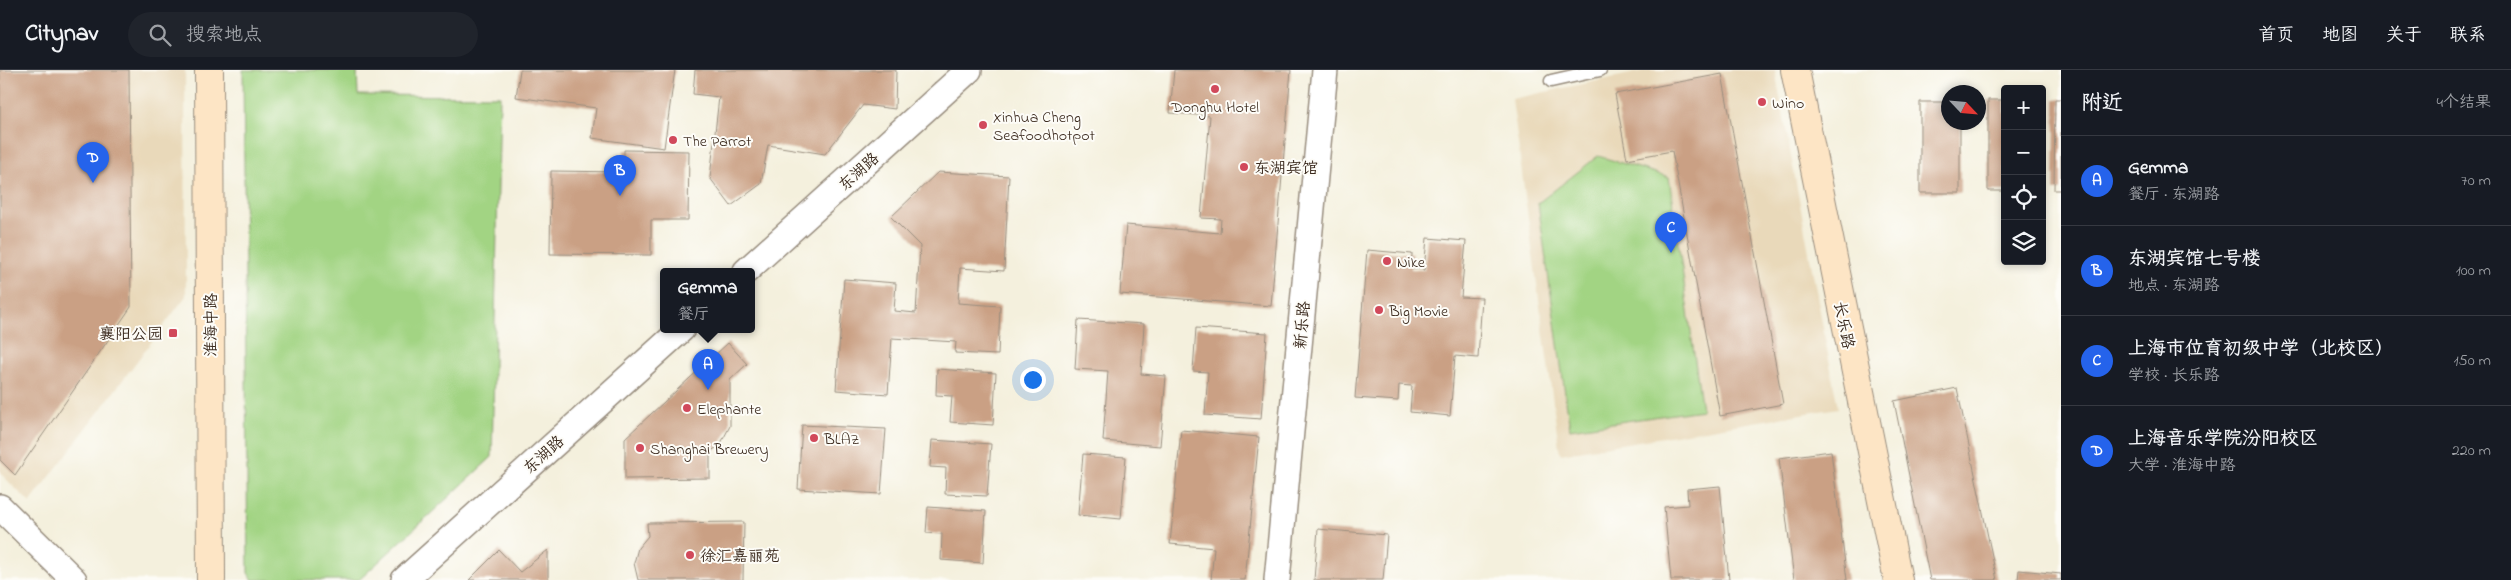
<!DOCTYPE html>
<html lang="zh">
<meta charset="utf-8">
<style>
:root{--surface:#171b24;--page:#20242c;--text:#f1f3f6;--muted:#9ea1a6;--line:#363941;--accent:#2563eb}
body{margin:0;font-family:"Indie Flower","LXGW WenKai TC",sans-serif;background:var(--page);color:var(--text)}
.controls{position:absolute;right:15px;top:15px;display:grid;overflow:hidden;border-radius:5px;box-shadow:0 2px 8px #0003}
.controls button{width:45px;height:45px;display:grid;place-items:center;padding:0;border:0;border-bottom:1px solid var(--line);background:var(--surface);color:var(--text);font:25px sans-serif}
.compass{position:absolute;left:1941px;top:15px;width:45px;height:45px;border-radius:50%;background:var(--surface);box-shadow:0 2px 8px #0003;rotate:116deg}
.you{position:absolute;left:1032px;top:309px;width:18px;height:18px;margin:-12px;border:4px solid #fff;border-radius:50%;background:#1a73e8;box-shadow:0 0 0 8px #1a73e833}
.badge{display:grid;place-items:center;width:32px;height:32px;border-radius:50%;background:var(--accent);color:#fff;font-size:16px;font-weight:700}
.pin{position:absolute;translate:-50% -41px;filter:drop-shadow(0 1px 2px #0008)}
.pin::after{content:'';position:absolute;top:26px;width:18px;height:15px;background:inherit;clip-path:polygon(0 0,100% 0,50% 100%)}
.popup{position:absolute;left:660px;top:198px;width:95px;height:65px;box-sizing:border-box;display:grid;place-content:center;border-radius:5px;background:var(--surface);filter:drop-shadow(0 1px 4px #0005);font-size:16px;white-space:nowrap;color:var(--muted)}
.popup b{font-size:19px;color:var(--text)}
.popup::after{content:'';position:absolute;left:50%;top:100%;margin-left:-10px;border:10px solid transparent;border-top-color:var(--surface)}
.list{margin:0;padding:0;list-style:none}
h2{display:flex;justify-content:space-between;align-items:center;height:65px;margin:0;padding:0 20px;font-size:21px}
h2 small{font-size:16px;font-weight:400;color:var(--muted)}
.list li{display:grid;grid-template-columns:32px 1fr auto;gap:15px;align-items:center;box-sizing:border-box;height:90px;padding:0 20px;border-top:1px solid var(--line)}
.list b{display:block;font-size:19px;white-space:nowrap}
.list p{margin:0;font-size:16px;white-space:nowrap;color:var(--muted)}
.list em{font-size:16px;font-style:normal;color:var(--muted)}
.icon{flex:none;width:28px;height:28px;fill:none;stroke:currentColor;stroke-width:2;stroke-linecap:round;stroke-linejoin:round}
.map{position:relative;flex:none;width:2061px;height:510px;overflow:hidden}
header{display:flex;align-items:center;gap:30px;box-sizing:border-box;height:70px;padding:0 25px;background:var(--surface);border-bottom:1px solid var(--line)}
header strong{font-size:24px}
nav{display:flex;gap:28px;margin-inline-start:auto;font-size:18px}
.search{width:350px;height:45px;background:var(--page);display:flex;align-items:center;gap:12px;box-sizing:border-box;padding:0 18px;border-radius:28px;color:var(--muted);font-size:19px}
main{display:flex}
aside{flex:1;background:var(--surface)}
.map>svg:first-child{display:block}
</style>
<header>
<strong>Citynav</strong>
<div class="search"><svg class="icon" aria-label="search" viewBox="0 0 24 24"><circle cx="10" cy="10" r="6"/><path d="M15 15l6 6"/></svg>搜索地点</div>
<nav><a>首页</a><a>地图</a><a>关于</a><a>联系</a></nav>
</header>
<main>
<div class="map">
<svg width="2061" height="510" viewBox="0 0 2061 510">
<rect width="100%" height="100%" fill="#fdfcf7"/>
<filter id="ink" filterUnits="userSpaceOnUse"><feTurbulence type="fractalNoise" baseFrequency=".02" numOctaves="2"/><feDisplacementMap in="SourceGraphic" scale="10" xChannelSelector="R" yChannelSelector="G"/><feConvolveMatrix kernelMatrix="1 2 1 2 8 2 1 2 1" color-interpolation-filters="sRGB"/></filter>
<filter id="wash" filterUnits="userSpaceOnUse"><feTurbulence type="fractalNoise" baseFrequency=".0096" numOctaves="4" result="noise"/><feDisplacementMap in="SourceGraphic" scale="20" xChannelSelector="R" yChannelSelector="G"/><feGaussianBlur stdDeviation="1.12" result="paint"/><feColorMatrix in="noise" values="0 0 0 0 0 0 0 0 0 0 0 0 0 0 0 0 0 1.4 0 .05"/><feComposite in="paint" operator="in"/></filter>
<g filter="url(#wash)">
<rect width="100%" height="100%" fill="#f4f0dd"/>
<g fill="#e9d9ba">
<polygon points="0,0 185,0 186,226 30,433 0,403"/>
<polygon points="1649,0 1775,0 1838,338 1560,384 1512,29"/>
</g>
<g fill="#a2d483" stroke="#6e7f50">
<polygon points="243,0 357,0 358,25 500,26 492,387 359,510 253,510 248,503"/>
<polygon points="1598,86 1669,107 1702,340 1570,359 1538,133"/>
</g>
<g id="blocks">
<g fill="#caa084">
<polygon points="0,0 129,0 131,237 15,405 0,390"/>
<polygon points="520,0 675,0 664,78 592,68 596,38 516,27"/>
<polygon points="695,0 896,0 895,39 863,35 825,84 768,75 761,114 731,136 710,108 719,27 693,24"/>
<polygon points="1174,0 1291,0 1271,236 1120,224 1126,155 1220,163 1221,149 1201,148 1210,46 1170,43"/>
<polygon points="1722,4 1783,334 1720,346 1672,81 1627,89 1615,24"/>
<polygon points="2055,29 2061,29 2061,120 2054,120"/>
<rect x="1988" y="30" width="17" height="91"/>
<polygon points="1920,32 1948,32 1948,52 1960,52 1960,123 1920,123"/>
<polygon points="624,80 689,81 688,150 651,150 651,185 550,184 551,101 624,102"/>
<polygon points="938,102 1009,106 1004,201 960,198 958,233 1000,236 998,285 955,283 956,272 892,268 888,324 836,320 844,209 896,213 894,241 916,243 920,176 891,147"/>
<polygon points="1427,168 1466,171 1461,227 1482,228 1478,288 1455,286 1450,346 1410,342 1412,316 1399,315 1398,331 1355,328 1367,180 1412,184 1411,199 1424,200"/>
<polygon points="1078,250 1144,254 1141,304 1166,306 1160,376 1103,371 1108,301 1075,299"/>
<polygon points="1196,258 1267,263 1261,349 1205,345 1208,302 1193,301"/>
<polygon points="728,273 747,294 730,310 730,356 720,375 710,382 710,408 625,409 625,368"/>
<polygon points="937,299 996,303 993,355 950,352 952,326 936,325"/>
<polygon points="1957,318 1997,510 1930,510 1894,331"/>
<polygon points="802,355 886,359 881,424 798,419"/>
<polygon points="1181,360 1259,367 1245,510 1211,510 1214,478 1170,474"/>
<polygon points="932,370 991,374 987,426 945,424 946,398 930,397"/>
<polygon points="1831,381 1847,510 1794,510 1779,388"/>
<polygon points="1083,384 1126,387 1121,449 1078,445"/>
<polygon points="1720,416 1729,510 1671,510 1664,437 1688,435 1687,419"/>
<polygon points="928,437 986,441 983,493 941,490 942,464 926,463"/>
<polygon points="744,452 743,510 638,510 634,493 638,478 648,466 647,453"/>
<polygon points="1318,459 1387,465 1383,510 1314,510"/>
<polygon points="499,480 520,502 548,480 548,510 469,510"/>
<polygon points="2019,500 2061,504 2061,510 2018,510"/>
</g>
</g>
</g>
<g filter="url(#ink)">
<use href="#blocks" fill-opacity="0" stroke="#988d7e" stroke-width="1"/>
<g fill="none" stroke-linecap="round" stroke-linejoin="round">
<g stroke="#988d7e" stroke-width="15">
<polyline id="lane" points="1551,11 1600,0"/>
</g>
<g stroke="#988d7e" stroke-width="28">
<g id="street">
<polyline points="746,201 969,0"/>
<polyline points="0,437 74,510"/>
<polyline points="404,510 682,259"/>
<polyline points="1277,510 1325,0"/>
</g>
</g>
<g stroke="#988d7e" stroke-width="30">
<g id="secondary">
<polyline points="209,0 211,510"/>
<polyline points="1795,0 1898,510"/>
</g>
</g>
<use href="#lane" stroke="#fff" stroke-width="12"/>
<use href="#street" stroke="#fff" stroke-width="25"/>
<use href="#secondary" stroke="#fde5c5" stroke-width="28"/>
</g>
</g>
<g fill="#d1495b" stroke="#fdfcf7" stroke-width="2">
<circle cx="1215" cy="19" r="5"/>
<circle cx="1762" cy="32" r="5"/>
<circle cx="983" cy="55" r="5"/>
<circle cx="673" cy="70" r="5"/>
<circle cx="1244" cy="97" r="5"/>
<circle cx="1387" cy="191" r="5"/>
<circle cx="1379" cy="240" r="5"/>
<rect x="168" y="258" width="10" height="10" rx="2.5"/>
<circle cx="687" cy="338" r="5"/>
<circle cx="814" cy="368" r="5"/>
<circle cx="640" cy="378" r="5"/>
<circle cx="690" cy="485" r="5"/>
</g>
<g text-anchor="middle" stroke-width="4" stroke-linejoin="round" paint-order="stroke">
<g font-size="16" fill="#3b2a1e" stroke="#fdfcf7" text-anchor="start">
<text x="1772" y="38">Wino</text>
<text x="1215" y="42" text-anchor="middle">Donghu Hotel</text>
<text x="993" y="52">Xinhua Cheng<tspan x="993" dy="18">Seafoodhotpot</tspan></text>
<text x="683" y="76">The Parrot</text>
<text x="1254" y="103">东湖宾馆</text>
<text x="1397" y="197">Nike</text>
<text x="1389" y="246">Big Movie</text>
<text x="163" y="269" text-anchor="end">襄阳公园</text>
<text x="697" y="344">Elephante</text>
<text x="824" y="374">BLAZ</text>
<text x="650" y="384">Shanghai Brewery</text>
<text x="700" y="491">徐汇嘉丽苑</text>
</g>
<g font-size="16" fill="#3b2a1e" stroke="#fdfcf7">
<text transform="translate(858 101) rotate(-42)" y="6">东湖路</text>
<text transform="translate(210 255) rotate(-90)" y="6">淮海中路</text>
<text transform="translate(1301 255) rotate(-85)" y="6">新乐路</text>
<text transform="translate(1845 255) rotate(79)" y="6">长乐路</text>
<text transform="translate(543 384) rotate(-42)" y="6">东湖路</text>
</g>
</g>
</svg>
<div class="controls">
<button>+</button>
<button>−</button>
<button><svg class="icon" aria-label="locate" viewBox="0 0 24 24"><circle cx="12" cy="12" r="6"/><path d="M12 2v4M12 18v4M2 12h4M18 12h4"/></svg></button>
<button><svg class="icon" aria-label="layers" viewBox="0 0 24 24"><path d="M12 4l9 5-9 5-9-5zM3 14l9 5 9-5"/></svg></button>
</div>
<svg class="compass" viewBox="-18 -18 36 36"><path d="M0-13l5 13h-10z" fill="#e53935"/><path d="M0 13l5-13h-10z" fill="#9ea1a6"/></svg>
<div class="you"></div>
<div class="pin badge" style="left:708px;top:320px">A</div>
<div class="popup"><b>Gemma</b>餐厅</div>
<div class="pin badge" style="left:620px;top:126px">B</div>
<div class="pin badge" style="left:1671px;top:183px">C</div>
<div class="pin badge" style="left:93px;top:113px">D</div>
</div>
<aside>
<h2>附近<small>4个结果</small></h2>
<ul class="list">
<li><span class="badge">A</span><div><b>Gemma</b><p>餐厅 · 东湖路</p></div><em>70 m</em></li>
<li><span class="badge">B</span><div><b>东湖宾馆七号楼</b><p>地点 · 东湖路</p></div><em>100 m</em></li>
<li><span class="badge">C</span><div><b>上海市位育初级中学（北校区）</b><p>学校 · 长乐路</p></div><em>150 m</em></li>
<li><span class="badge">D</span><div><b>上海音乐学院汾阳校区</b><p>大学 · 淮海中路</p></div><em>220 m</em></li>
</ul>
</aside>
</main>
